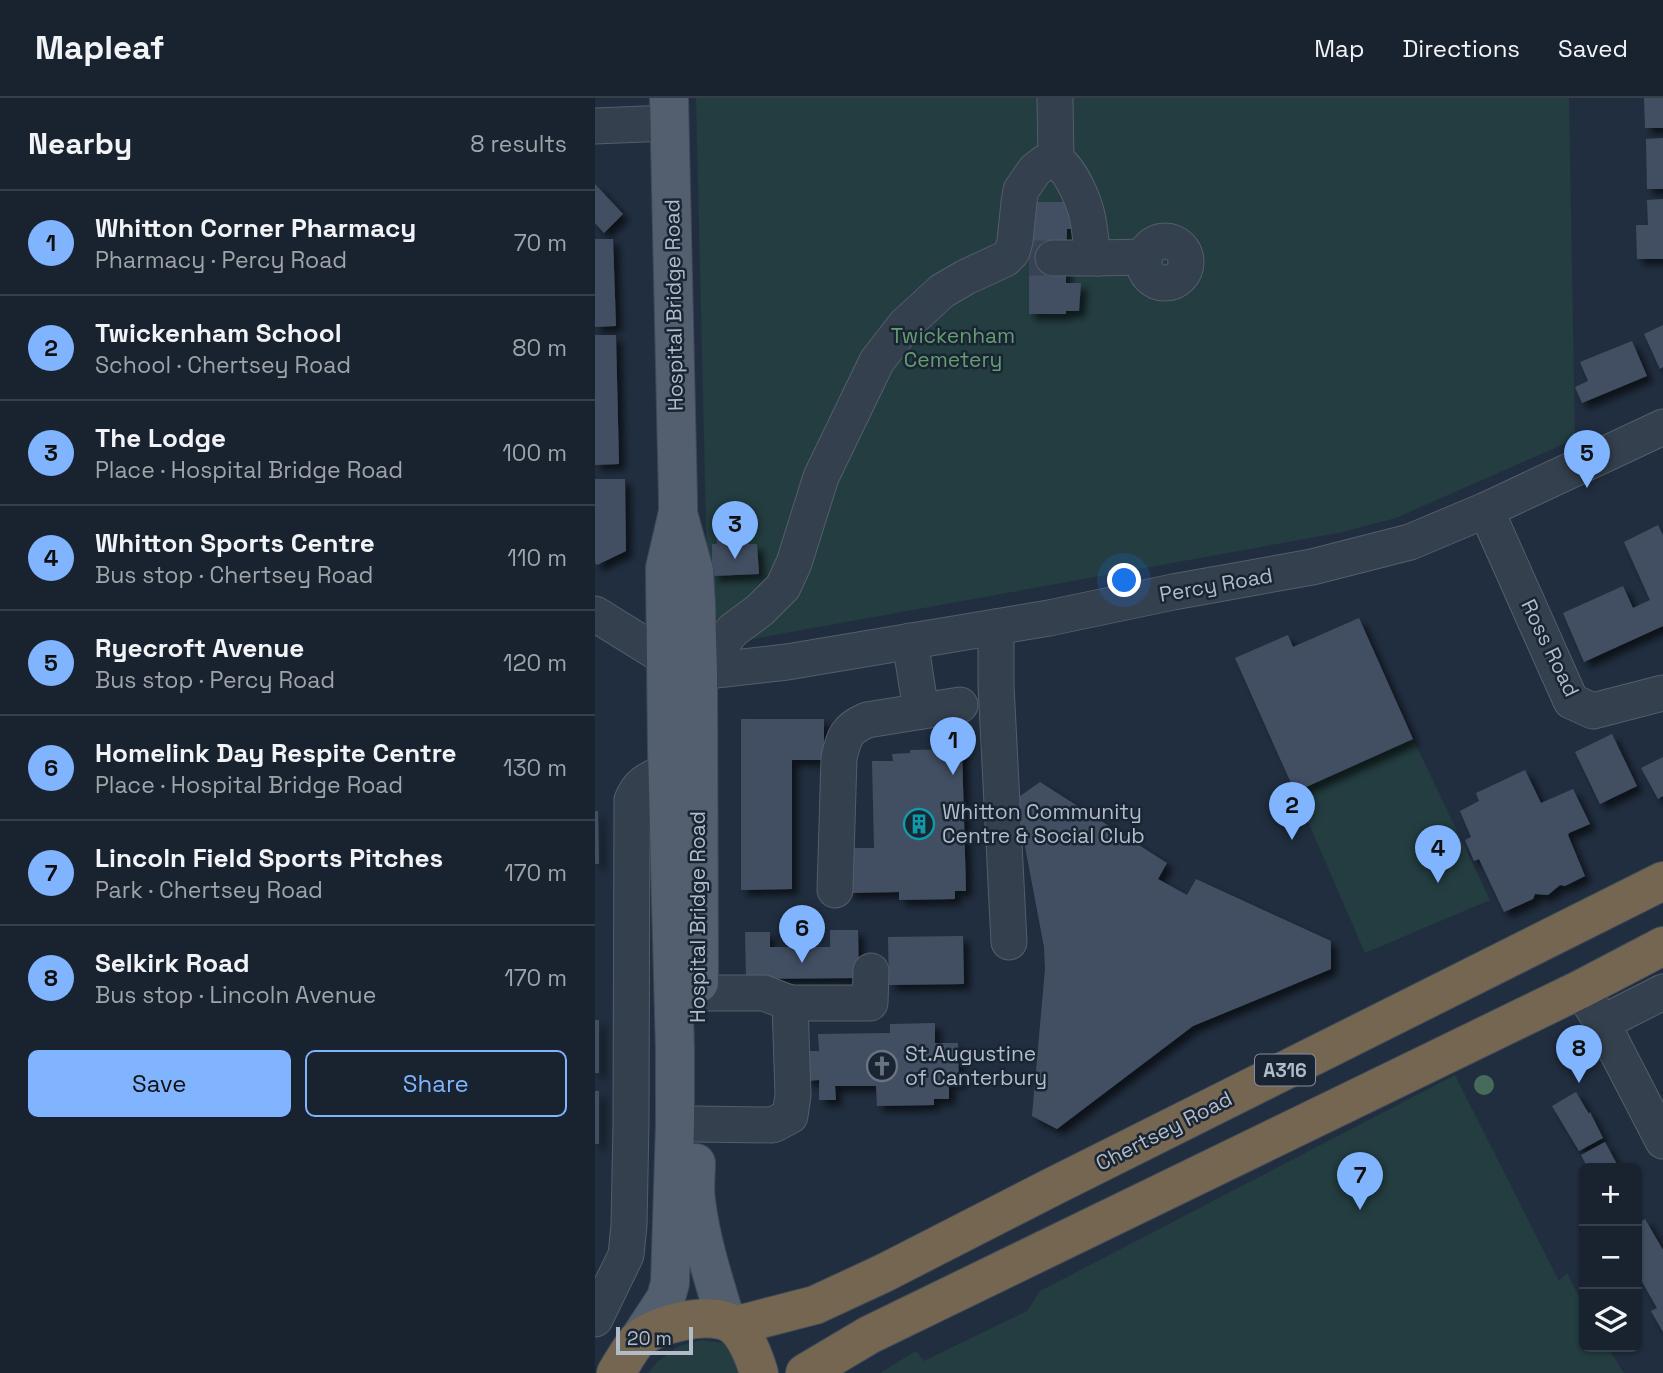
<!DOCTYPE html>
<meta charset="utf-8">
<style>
:root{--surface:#19222f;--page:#262f3b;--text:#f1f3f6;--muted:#9fa4aa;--line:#373f4b;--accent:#81b4ff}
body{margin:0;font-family:"Space Grotesk",sans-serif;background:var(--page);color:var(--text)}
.controls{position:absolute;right:21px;bottom:21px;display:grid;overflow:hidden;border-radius:10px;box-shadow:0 2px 5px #0004}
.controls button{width:63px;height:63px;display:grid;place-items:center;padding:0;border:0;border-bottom:2px solid var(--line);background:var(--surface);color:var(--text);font:35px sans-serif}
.scale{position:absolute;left:21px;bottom:18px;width:77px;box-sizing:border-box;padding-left:7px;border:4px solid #b1bbca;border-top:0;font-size:19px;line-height:24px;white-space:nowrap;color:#b1bbca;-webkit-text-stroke:5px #1a2533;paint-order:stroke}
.you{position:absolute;left:530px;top:483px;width:24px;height:24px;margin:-18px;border:5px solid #fff;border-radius:50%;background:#1a73e8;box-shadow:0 0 0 10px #1a73e833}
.badge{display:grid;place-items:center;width:46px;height:46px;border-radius:50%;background:var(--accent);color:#111;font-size:23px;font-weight:700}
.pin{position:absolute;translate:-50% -58px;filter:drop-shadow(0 2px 4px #0008)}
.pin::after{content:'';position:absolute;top:37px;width:24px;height:21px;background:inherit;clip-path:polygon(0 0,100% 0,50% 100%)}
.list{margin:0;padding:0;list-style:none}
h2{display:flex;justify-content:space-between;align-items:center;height:91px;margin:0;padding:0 28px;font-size:30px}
h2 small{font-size:23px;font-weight:400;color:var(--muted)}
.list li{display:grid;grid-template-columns:46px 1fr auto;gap:21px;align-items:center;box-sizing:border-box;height:105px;padding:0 28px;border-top:2px solid var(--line)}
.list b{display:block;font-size:26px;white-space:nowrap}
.list p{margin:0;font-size:23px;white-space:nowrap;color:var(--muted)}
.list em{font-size:23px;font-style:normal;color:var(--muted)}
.actions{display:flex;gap:14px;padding:21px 28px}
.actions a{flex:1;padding:16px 0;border:2px solid var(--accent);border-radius:10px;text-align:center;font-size:24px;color:var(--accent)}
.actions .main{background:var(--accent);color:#111}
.icon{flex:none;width:38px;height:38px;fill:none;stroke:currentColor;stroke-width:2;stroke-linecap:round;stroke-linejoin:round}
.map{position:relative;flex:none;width:1068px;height:1275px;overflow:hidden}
header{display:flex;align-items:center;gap:42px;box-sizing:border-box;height:98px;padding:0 35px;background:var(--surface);border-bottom:2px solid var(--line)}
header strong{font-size:33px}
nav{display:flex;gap:38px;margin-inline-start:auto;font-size:24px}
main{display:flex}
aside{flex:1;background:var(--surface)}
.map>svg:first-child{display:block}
</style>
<header>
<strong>Mapleaf</strong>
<nav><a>Map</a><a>Directions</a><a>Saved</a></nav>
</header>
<main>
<aside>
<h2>Nearby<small>8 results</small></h2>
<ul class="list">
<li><span class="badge">1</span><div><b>Whitton Corner Pharmacy</b><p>Pharmacy · Percy Road</p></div><em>70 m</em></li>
<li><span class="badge">2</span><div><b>Twickenham School</b><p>School · Chertsey Road</p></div><em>80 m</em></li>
<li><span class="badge">3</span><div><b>The Lodge</b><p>Place · Hospital Bridge Road</p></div><em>100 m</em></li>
<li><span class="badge">4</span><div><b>Whitton Sports Centre</b><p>Bus stop · Chertsey Road</p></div><em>110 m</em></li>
<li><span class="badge">5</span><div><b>Ryecroft Avenue</b><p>Bus stop · Percy Road</p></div><em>120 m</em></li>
<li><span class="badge">6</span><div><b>Homelink Day Respite Centre</b><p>Place · Hospital Bridge Road</p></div><em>130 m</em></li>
<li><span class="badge">7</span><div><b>Lincoln Field Sports Pitches</b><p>Park · Chertsey Road</p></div><em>170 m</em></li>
<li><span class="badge">8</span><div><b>Selkirk Road</b><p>Bus stop · Lincoln Avenue</p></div><em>170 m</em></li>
</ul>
<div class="actions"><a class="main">Save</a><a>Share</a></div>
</aside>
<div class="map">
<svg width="1068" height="1275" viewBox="0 0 1068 1275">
<defs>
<filter id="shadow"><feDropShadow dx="6" dy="6" stdDeviation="3.5" flood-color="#0009"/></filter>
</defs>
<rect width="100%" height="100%" fill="#212e3f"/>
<g fill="#233d40">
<polygon points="101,0 974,0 980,341 801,420 748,434 147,543 138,532 113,512"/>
<polygon points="818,641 895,802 770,855 700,694"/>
<polygon points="860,977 964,1183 972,1175 989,1208 989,1249 1012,1249 1029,1275 285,1275 321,1253 329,1263 432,1213 445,1193"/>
<polygon points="107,1242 128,1245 139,1259 144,1275 53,1275 62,1264 84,1248"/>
</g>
<g fill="#425063" filter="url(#shadow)">
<polygon points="1049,0 1068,0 1068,30 1050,30"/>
<polygon points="1068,40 1068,91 1052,91 1051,41"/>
<polygon points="0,86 28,116 9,135 0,125"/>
<polygon points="1068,101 1068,161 1042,161 1041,127 1053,127 1052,102"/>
<polygon points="434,104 472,104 485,131 472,131 471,173 471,185 486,185 484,213 471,213 471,216 434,216"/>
<polygon points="0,141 18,141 21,228 0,229"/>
<polygon points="1068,227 1068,269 1065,271 1049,236"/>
<polygon points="0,237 21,237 24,366 0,367"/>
<polygon points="1037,243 1052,278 987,305 980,289 993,283 985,264"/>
<polygon points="0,381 30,381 31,453 2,467 0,465"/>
<polygon points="1063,427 1068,437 1068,528 989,564 968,515 1028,488 1038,510 1055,502 1029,444"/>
<polygon points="138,431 138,446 162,446 164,476 117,478 117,446 122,446 121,432"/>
<polygon points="764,520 818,641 700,694 640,560 693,537 698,549"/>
<polygon points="146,621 229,621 229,662 197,662 197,791 146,792"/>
<polygon points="1017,636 1042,688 1005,706 980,654"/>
<polygon points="367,651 371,793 360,793 360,801 304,802 304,794 253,795 253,750 279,750 277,663 298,663 297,656 315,655 315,652"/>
<polygon points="1068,659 1068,698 1063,701 1046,670"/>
<polygon points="930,672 946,705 978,691 995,726 974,735 973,737 990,778 970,788 965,787 953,797 940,796 938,801 909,814 884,761 879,763 870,742 876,739 865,713 884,703 881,695"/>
<polygon points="445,684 572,765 563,781 592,797 601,781 736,843 736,871 598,928 462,1031 437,1018 450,871 449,849 421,701"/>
<polygon points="0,713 3,713 4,766 0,766"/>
<polygon points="235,832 263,832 264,880 151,881 150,834 175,834 175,849 235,849"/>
<polygon points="368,838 369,886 294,887 293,839"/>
<rect x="0" y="922" width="4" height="53"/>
<polygon points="340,925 340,945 363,945 364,985 354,985 354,1001 339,1001 339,1007 282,1008 281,988 240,988 241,1002 224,1002 224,982 211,983 211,953 224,953 223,936 295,935 295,926"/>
<rect x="0" y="993" width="4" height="53"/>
<polygon points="981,994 994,1016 995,1014 1008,1040 984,1053 957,1008"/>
<polygon points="1010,1044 1024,1070 993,1070 986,1057"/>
<polygon points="1050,1121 1068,1152 1068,1234 1056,1213 1062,1210 1042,1175 1042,1126"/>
</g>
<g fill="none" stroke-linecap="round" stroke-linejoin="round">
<polyline stroke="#374354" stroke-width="35" stroke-dasharray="35 18" stroke-linecap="butt" points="434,160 458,160"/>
<g stroke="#535e6c" stroke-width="37">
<g id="minor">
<polyline points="460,0 461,62"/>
<polyline points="0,28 74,25"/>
<circle cx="570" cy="164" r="21"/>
<polyline points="458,160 503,160"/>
<polyline points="891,412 976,603 998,613 1068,595"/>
<polyline points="0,516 71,560 103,574 192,564 454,520 578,494 717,469 815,444 891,412 1068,329"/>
<polyline points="401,529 401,587 414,844"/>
<polyline points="315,543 326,613"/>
<path d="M103,574L138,532L165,512L188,489L199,465L226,379L282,263L310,227L347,193L371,179L410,161L417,154L420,143L424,104L426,92L440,72L449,65L461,62C476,72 490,104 493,122C496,136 494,147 503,160L549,159"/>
<path d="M240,792L244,660C249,639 251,631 272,622L365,607"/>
<polyline points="986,891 1007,925 1068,1043"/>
<polyline points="195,905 275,905 276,873"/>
<polyline points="1007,925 1068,894"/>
<polyline points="102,1026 178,1027 195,1018 198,997 195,905 169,895 104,895"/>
<path d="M0,1221L31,1157L34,1127L36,1025L37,702C44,684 55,681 72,673"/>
</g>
</g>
<g stroke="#3e4957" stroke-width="40">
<g id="major">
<polyline points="84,419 99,473 101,507 103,574 104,885"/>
<path d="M101,1065C101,1077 99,1090 101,1103C106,1144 119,1183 131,1223"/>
<polyline points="44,1241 71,1200 75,1185 80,1027 80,953 72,652 70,470 83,414 83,402 74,0"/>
</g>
</g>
<g stroke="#404b59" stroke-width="40">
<g id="highway">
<polyline points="139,1228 220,1207 289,1175 455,1090 1068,783"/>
<path d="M21,1275C28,1264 34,1252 42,1243C59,1226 119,1211 139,1228C152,1239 159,1259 164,1275"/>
<polyline points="210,1275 274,1237 986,891 1068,848"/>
</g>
</g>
<use href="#minor" stroke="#35404e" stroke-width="35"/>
<use href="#major" stroke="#535f6f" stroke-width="38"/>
<use href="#highway" stroke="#756652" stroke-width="38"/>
</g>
<g fill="#476b5a">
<circle cx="975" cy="954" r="10"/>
<circle cx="889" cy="987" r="10"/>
</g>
<defs>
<g id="building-ring" transform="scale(1.575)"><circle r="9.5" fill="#1a2533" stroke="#0f9aa8" stroke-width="1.5"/><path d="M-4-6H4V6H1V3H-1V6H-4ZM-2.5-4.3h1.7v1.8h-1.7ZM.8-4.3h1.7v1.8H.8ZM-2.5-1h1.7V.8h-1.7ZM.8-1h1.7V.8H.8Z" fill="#0f9aa8"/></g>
<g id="church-ring" transform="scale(1.575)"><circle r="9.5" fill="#1a2533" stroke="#6b7280" stroke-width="1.5"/><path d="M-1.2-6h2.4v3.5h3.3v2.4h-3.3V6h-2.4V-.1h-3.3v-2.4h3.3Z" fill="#6b7280"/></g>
</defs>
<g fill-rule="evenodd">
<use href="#building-ring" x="324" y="726"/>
<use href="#church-ring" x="287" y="968"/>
</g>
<g text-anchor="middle" stroke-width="5" stroke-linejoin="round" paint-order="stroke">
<rect fill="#1a2533" stroke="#848e9d" stroke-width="2" x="660" y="956.5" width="60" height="31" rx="5"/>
<g font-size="19" font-weight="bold" fill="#b1bbca">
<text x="690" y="979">A316</text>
</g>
<g font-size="21" fill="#b1bbca" stroke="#1a2533">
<text transform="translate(79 207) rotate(-91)" y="7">Hospital Bridge Road</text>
<text transform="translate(621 487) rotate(-10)" y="7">Percy Road</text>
<text transform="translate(955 550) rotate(64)" y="7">Ross Road</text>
<text transform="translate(103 819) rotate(-90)" y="7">Hospital Bridge Road</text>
<text transform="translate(569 1033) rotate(-27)" y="7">Chertsey Road</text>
</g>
<g font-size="21" fill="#669d71" stroke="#1a2533">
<text x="358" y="245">Twickenham<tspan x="358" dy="24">Cemetery</tspan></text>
</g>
<g font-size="21" fill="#b1bbca" stroke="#1a2533" text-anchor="start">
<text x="347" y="721">Whitton Community<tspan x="347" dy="24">Centre &amp; Social Club</tspan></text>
<text x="310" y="963">St.Augustine<tspan x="310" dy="24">of Canterbury</tspan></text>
</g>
</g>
</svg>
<div class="controls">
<button>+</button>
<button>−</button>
<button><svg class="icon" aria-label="layers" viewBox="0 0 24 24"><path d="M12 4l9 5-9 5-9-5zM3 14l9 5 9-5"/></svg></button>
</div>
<div class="scale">20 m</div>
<div class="you"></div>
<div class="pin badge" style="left:358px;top:677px">1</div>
<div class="pin badge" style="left:697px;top:742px">2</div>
<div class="pin badge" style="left:140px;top:461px">3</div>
<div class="pin badge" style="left:843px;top:785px">4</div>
<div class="pin badge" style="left:992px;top:390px">5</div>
<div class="pin badge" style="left:207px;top:865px">6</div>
<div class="pin badge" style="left:765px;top:1112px">7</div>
<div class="pin badge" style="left:984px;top:985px">8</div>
</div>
</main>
